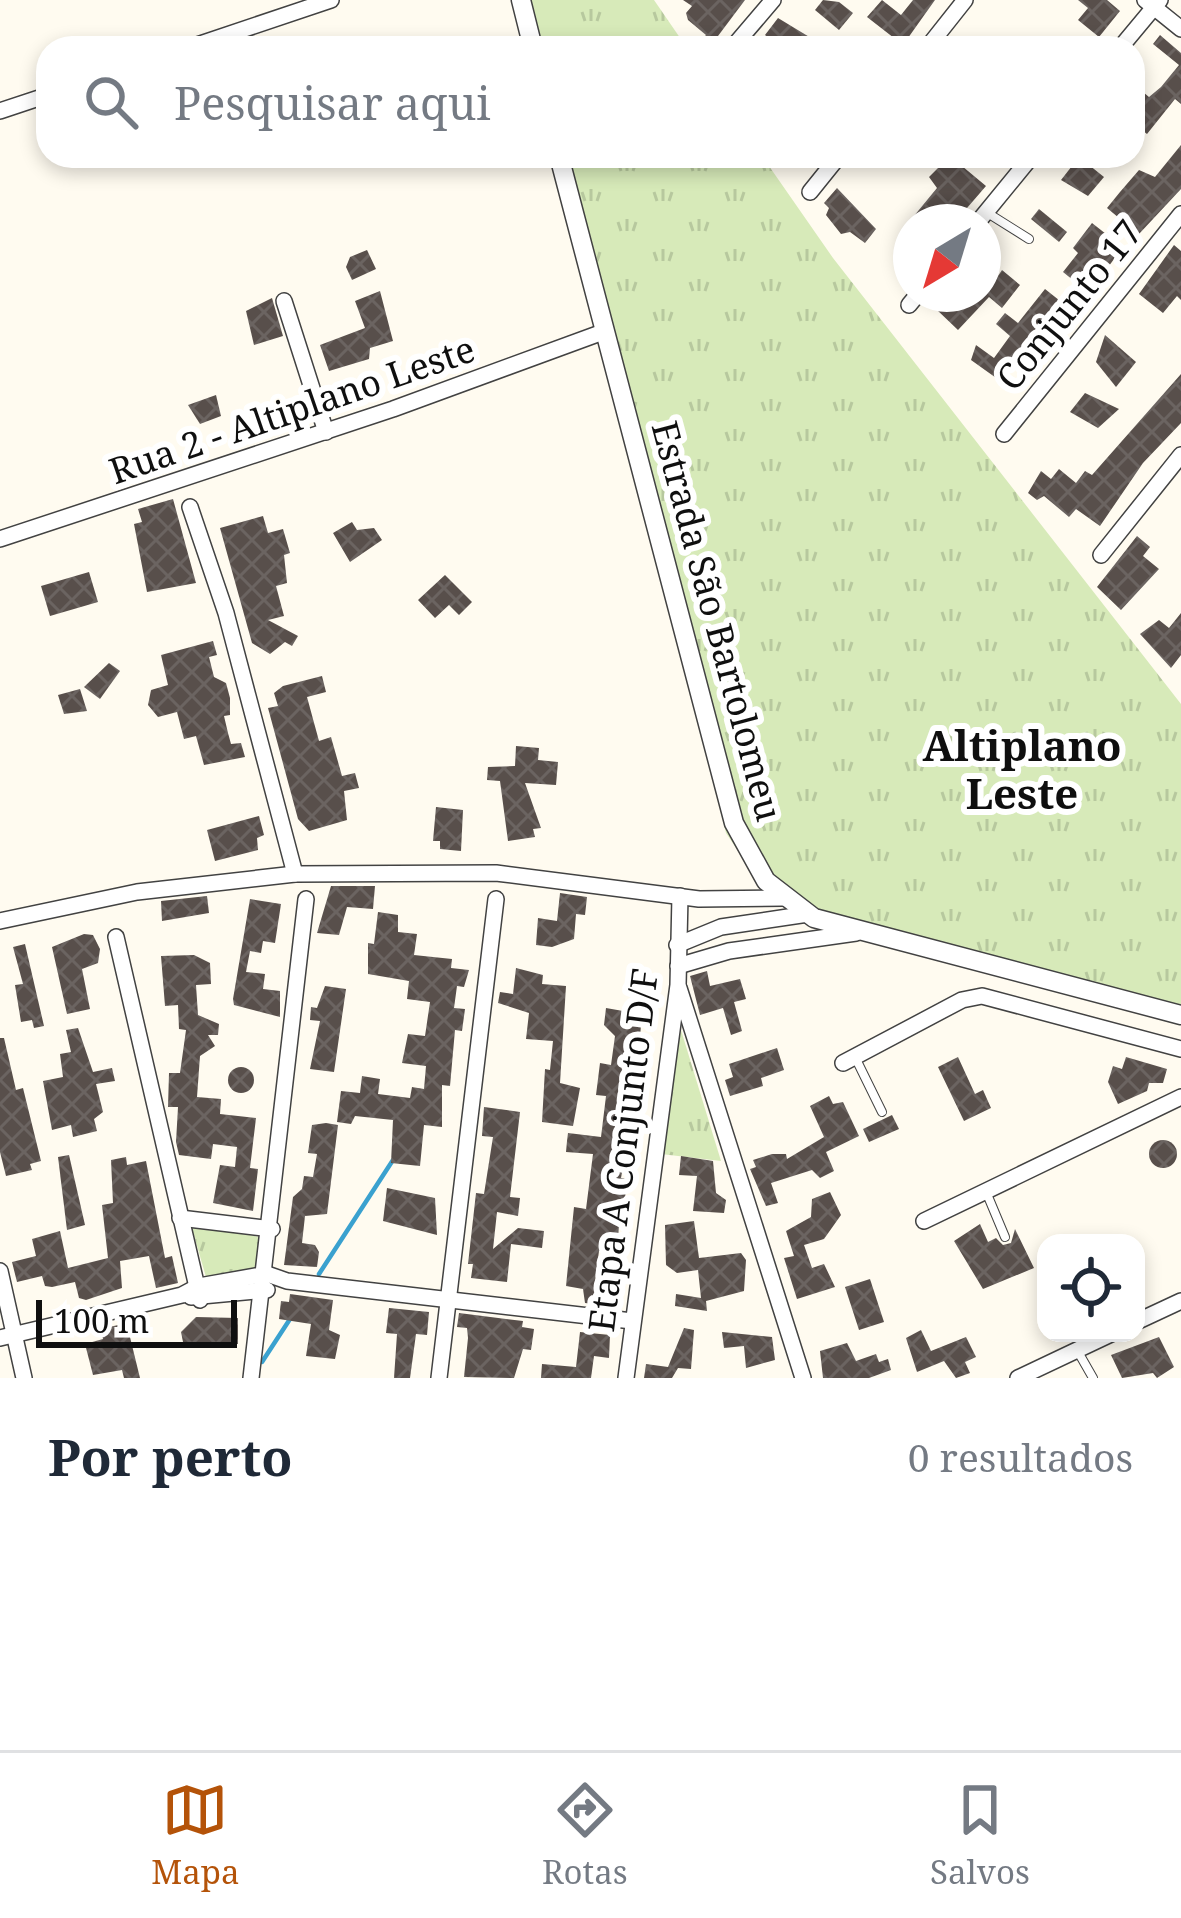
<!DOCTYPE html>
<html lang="pt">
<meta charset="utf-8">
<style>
:root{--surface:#fff;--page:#f6f6f7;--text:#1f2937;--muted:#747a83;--line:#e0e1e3;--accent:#b45309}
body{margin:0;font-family:"Noto Serif",serif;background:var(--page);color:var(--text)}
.controls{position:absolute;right:36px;bottom:36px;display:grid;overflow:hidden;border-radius:24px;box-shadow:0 6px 18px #0003}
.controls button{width:108px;height:108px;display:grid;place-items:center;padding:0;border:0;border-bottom:3px solid var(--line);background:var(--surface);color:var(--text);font:60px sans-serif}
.compass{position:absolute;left:893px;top:204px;width:108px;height:108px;border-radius:50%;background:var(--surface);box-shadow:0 6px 18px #0003;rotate:218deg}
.scale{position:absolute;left:36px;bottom:30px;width:201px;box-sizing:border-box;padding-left:12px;border:6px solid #0f0f0f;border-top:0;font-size:33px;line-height:42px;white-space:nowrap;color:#0f0f0f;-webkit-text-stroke:9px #fff;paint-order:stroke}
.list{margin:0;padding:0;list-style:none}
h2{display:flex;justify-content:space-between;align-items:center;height:156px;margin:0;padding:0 48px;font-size:51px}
h2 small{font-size:39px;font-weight:400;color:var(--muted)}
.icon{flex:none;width:66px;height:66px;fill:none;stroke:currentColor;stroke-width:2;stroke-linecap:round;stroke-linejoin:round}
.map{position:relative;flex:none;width:1181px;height:1378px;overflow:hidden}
.search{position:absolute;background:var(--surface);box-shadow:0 6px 18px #0003;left:36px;right:36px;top:36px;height:132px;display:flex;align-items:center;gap:30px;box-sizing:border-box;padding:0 42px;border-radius:36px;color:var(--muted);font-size:45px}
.sheet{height:372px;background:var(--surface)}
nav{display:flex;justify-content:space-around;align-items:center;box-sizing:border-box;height:168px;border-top:3px solid var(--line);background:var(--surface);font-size:33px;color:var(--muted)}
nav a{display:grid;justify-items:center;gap:6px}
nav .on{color:var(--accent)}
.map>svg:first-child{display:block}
</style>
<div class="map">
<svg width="1181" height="1378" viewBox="0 0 1181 1378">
<defs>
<pattern id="park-tufts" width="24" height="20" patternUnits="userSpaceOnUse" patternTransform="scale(3)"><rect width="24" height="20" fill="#d7eab9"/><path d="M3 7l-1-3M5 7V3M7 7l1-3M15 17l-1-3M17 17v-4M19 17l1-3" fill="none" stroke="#b7c89e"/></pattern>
<pattern id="building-cross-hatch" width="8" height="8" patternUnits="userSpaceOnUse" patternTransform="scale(3)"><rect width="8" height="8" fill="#584f4b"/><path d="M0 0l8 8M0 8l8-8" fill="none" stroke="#6b6461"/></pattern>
</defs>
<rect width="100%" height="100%" fill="#fffbf0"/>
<g fill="url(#park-tufts)">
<polygon points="523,0 654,0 687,48 534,48"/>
<polygon points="559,156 762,156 833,258 1181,704 1181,1017 815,922 762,887 726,833"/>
<polygon points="681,1030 721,1161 661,1154"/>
<polygon points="191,1225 260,1237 256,1277 206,1277"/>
</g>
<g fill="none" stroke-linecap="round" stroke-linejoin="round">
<g stroke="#3aa1cf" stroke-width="4.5">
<polyline points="319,1274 393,1160"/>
<polyline points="262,1362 290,1319"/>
</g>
</g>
<g fill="url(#building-cross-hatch)">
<polygon points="683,0 745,0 709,48 701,41 706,35 688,20 686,13 692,6"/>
<polygon points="823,0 839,2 853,13 839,30 815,10"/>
<polygon points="882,0 901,15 913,0 935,0 903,45 867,17"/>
<polygon points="1078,0 1107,0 1120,11 1099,37 1078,20 1088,8"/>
<polygon points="778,18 811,38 808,42 815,48 781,48 765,35"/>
<polygon points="1160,35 1181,53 1181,104 1175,99 1147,134 1133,123 1133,105 1143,92 1149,97 1161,87 1179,65 1153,44"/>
<polygon points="1181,145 1181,189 1139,234 1129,226 1111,249 1117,255 1089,293 1063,272 1078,253 1073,248 1092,223 1106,234 1119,218 1107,208 1120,192 1139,170 1155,177"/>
<polygon points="950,156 986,186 955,222 909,222 937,188 929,177"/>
<polygon points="1079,157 1104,177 1088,196 1061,180"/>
<polygon points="837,188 876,229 865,243 850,232 841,234 826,215 829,208 824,203"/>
<polygon points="1039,209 1067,232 1059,242 1031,219"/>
<polygon points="1174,245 1181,251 1181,300 1177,296 1163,313 1139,294"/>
<polygon points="367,250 376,269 352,280 346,267 350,257"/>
<polygon points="1002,270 1020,285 1002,308 989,297 958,330 936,309 947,294 986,294"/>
<polygon points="1045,289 1074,312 1032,369 1018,357 999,380 971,360 976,345 994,358 1010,336 996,324 1005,313 1018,323"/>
<polygon points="380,291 393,341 370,348 369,359 329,371 320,345 365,328 355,301"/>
<polygon points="272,298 283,336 254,345 246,311"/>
<polygon points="1105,335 1136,362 1116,387 1096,362"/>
<polygon points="1181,374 1181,423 1143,463 1100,526 1076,509 1069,517 1044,496 1037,500 1028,493 1041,471 1051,479 1059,469 1076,483 1085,471 1092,475"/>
<polygon points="1085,393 1119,409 1098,428 1070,412"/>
<polygon points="216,395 221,416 200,424 188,405"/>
<polygon points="173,499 196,583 147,592 134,524 142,522 138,509"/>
<polygon points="263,516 268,533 283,529 290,553 284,555 287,583 276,586 284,616 268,620 298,636 292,646 285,642 270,654 252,643 220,528"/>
<polygon points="352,522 357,530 374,528 382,540 350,562 333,533"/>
<polygon points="1137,536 1150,547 1143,556 1159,569 1121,610 1097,587"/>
<polygon points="89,572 98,602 50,616 41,586"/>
<polygon points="445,575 472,602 459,615 449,605 435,618 418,600"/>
<polygon points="1181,613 1181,655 1171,668 1140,634 1159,620 1169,628"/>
<polygon points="213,641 217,655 209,657 214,677 226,683 230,698 230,715 224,716 228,733 231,744 241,743 245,757 204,765 196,736 184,739 177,712 158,717 148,705 151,690 168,685 161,655"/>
<polygon points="109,663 120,671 100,699 84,687"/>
<polygon points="322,676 326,692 307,697 319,741 331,737 342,776 355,773 359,788 344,791 347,820 309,831 298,819 268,708 278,706 274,693 283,686"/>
<polygon points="80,689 87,711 64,714 58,695"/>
<polygon points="516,746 539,748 538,760 558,762 556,785 525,783 541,828 533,829 535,837 508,841 500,781 487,780 488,767 515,766"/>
<polygon points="436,807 463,810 461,851 440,849 440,841 433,841"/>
<polygon points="259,816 264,835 257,838 258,850 215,861 207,830"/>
<polygon points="331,886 375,886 373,909 347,907 339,935 317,933"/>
<polygon points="560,893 587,897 585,915 576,914 574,939 552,947 536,945 538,918 557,921"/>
<polygon points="207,896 209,913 162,921 161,901"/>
<polygon points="250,899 281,904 275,943 263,941 261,953 250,951 246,972 265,974 263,989 280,991 280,1017 234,1005 233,999"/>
<polygon points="378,912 398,915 398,932 417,934 414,955 452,959 451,968 469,970 464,987 457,986 454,1008 465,1009 462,1031 455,1030 450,1086 442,1085 442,1127 424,1125 420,1166 391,1163 393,1120 355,1116 351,1124 337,1122 341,1091 360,1093 362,1076 380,1079 378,1094 410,1098 412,1087 424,1089 426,1066 402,1063 408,1034 425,1036 430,1002 407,999 409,981 368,974 368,943 374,944"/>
<polygon points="84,934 93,935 100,949 98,963 82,969 90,1009 67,1014 52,947"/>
<polygon points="25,944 44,1026 34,1028 32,1020 21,1022 15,985 23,984 13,947"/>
<polygon points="194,955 210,963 211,984 196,985 198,1015 219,1024 218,1035 208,1035 215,1046 200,1056 197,1097 221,1099 220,1114 256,1118 250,1168 258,1169 253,1211 213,1203 220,1165 235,1167 237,1147 213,1144 211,1159 179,1155 176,1142 178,1107 168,1107 169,1073 180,1073 186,1030 179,1029 178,1005 165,1006 161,956"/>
<polygon points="516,968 543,975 542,984 566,986 560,1083 580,1088 573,1126 542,1122 545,1069 550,1070 553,1041 526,1039 529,1013 498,1003 500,992 513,994"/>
<polygon points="707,971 710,986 740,979 746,999 734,1002 742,1031 731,1035 723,1008 700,1015 690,976"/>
<polygon points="325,986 346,989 334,1072 310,1069 320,1021 310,1020 311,1007 317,1008"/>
<polygon points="606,1008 623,1011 622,1017 641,1024 636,1099 621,1178 627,1179 625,1198 616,1200 613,1224 619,1225 618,1239 611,1238 607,1251 599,1251 595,1281 611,1287 609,1306 585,1303 583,1289 566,1286 574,1207 586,1209 593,1154 566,1152 567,1141 568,1133 601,1137 606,1096 596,1095 600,1063 611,1065 615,1036 604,1025"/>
<polygon points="78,1028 93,1072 112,1068 115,1081 96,1084 103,1112 94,1119 97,1131 73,1137 71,1125 52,1130 43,1081 63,1077 60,1054 71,1052 66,1030"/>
<polygon points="0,1038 4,1038 16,1090 23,1088 41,1161 30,1164 32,1170 6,1176 0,1152"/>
<polygon points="777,1048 784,1070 761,1078 763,1086 730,1096 725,1080 733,1077 729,1064"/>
<polygon points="958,1057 975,1094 983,1090 991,1108 964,1121 938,1067"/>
<polygon points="1126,1057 1167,1069 1163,1083 1149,1083 1147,1091 1118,1104 1108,1082 1113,1066 1122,1069"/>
<circle cx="241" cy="1080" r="13"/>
<polygon points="829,1096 833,1104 843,1102 859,1136 826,1152 834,1171 820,1178 812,1170 771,1183 778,1203 766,1206 750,1169 756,1167 753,1160 772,1154 786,1154 787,1159 824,1137 810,1106"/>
<polygon points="484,1107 520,1112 510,1197 520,1198 518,1216 497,1212 493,1249 518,1228 544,1231 542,1248 511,1244 507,1282 471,1278 473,1264 468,1264 476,1193 484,1194 493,1137 482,1136"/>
<polygon points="892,1115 899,1129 869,1142 863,1129"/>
<polygon points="326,1123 338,1125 327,1214 305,1216 302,1243 315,1245 319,1252 317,1267 284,1265 293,1197 302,1189 304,1176 313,1177 317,1154 308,1153 312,1125"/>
<circle cx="1163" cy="1154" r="14"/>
<polygon points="69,1155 85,1225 67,1230 58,1157"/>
<polygon points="681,1156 713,1161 716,1193 726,1200 724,1213 693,1211 697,1176 679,1175"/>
<polygon points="126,1157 127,1165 146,1161 165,1258 172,1256 178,1283 156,1288 149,1256 120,1261 122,1288 86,1300 79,1298 75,1282 52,1287 45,1286 42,1276 17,1282 12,1262 36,1256 32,1239 60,1231 68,1268 108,1258 102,1205 113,1203 111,1160"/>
<polygon points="387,1188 435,1198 437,1235 383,1221"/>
<polygon points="830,1192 841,1215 824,1239 804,1245 812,1268 824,1264 835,1287 797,1299 784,1258 794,1256 786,1231 811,1217 812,1199"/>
<polygon points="694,1221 699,1258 741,1253 746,1260 744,1291 706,1301 707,1311 675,1306 676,1294 701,1298 698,1270 677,1273 666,1265 665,1225"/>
<polygon points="980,1224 988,1242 996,1238 1003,1245 1011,1243 1015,1229 1034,1268 983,1289 954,1241"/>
<polygon points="870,1279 884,1322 859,1330 845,1287"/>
<polygon points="290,1294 333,1300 329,1330 340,1335 335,1359 306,1356 311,1324 279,1319 281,1301 289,1302"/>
<polygon points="389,1308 429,1312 427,1335 416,1334 410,1378 394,1378 397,1334 386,1333"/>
<polygon points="459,1313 523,1321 522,1327 534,1329 531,1350 523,1349 514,1378 464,1377 468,1338 467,1328 457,1327"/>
<polygon points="196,1317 238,1318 238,1344 184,1347 181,1332"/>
<polygon points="118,1325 120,1336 129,1333 140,1378 124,1378 122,1370 93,1375 85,1344 103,1339 101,1329"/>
<polygon points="684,1328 694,1330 691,1369 678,1368 672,1378 644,1378 646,1364 668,1367"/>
<polygon points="921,1330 931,1351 966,1337 976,1357 965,1362 970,1373 956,1378 944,1361 917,1372 906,1338"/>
<polygon points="580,1332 610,1335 609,1358 594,1356 591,1378 541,1378 542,1364 576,1367"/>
<polygon points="722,1332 772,1337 775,1360 746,1368 744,1346 724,1348"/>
<polygon points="1159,1337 1174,1367 1157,1378 1153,1373 1122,1378 1111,1355"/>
<polygon points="847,1343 856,1361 876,1354 879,1362 888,1359 891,1370 869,1378 823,1378 820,1351"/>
</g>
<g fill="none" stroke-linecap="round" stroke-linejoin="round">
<g stroke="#424242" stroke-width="10">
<g id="service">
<polyline points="986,212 1029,239"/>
<polyline points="855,1057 882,1112"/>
<polyline points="987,1194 1005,1237"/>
<polyline points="1077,1350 1093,1378"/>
</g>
</g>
<g stroke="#424242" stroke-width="18">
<g id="minor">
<polyline points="1145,0 1181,29"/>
<polyline points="188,48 331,0"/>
<polyline points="732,48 773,0"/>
<polyline points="927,48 965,0"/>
<polyline points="1120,48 1160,0"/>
<polyline points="0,111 48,95"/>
<polyline points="810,192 839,156"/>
<polyline points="978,222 1032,156"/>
<polyline points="284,301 326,432"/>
<polyline points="909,305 918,294"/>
<polyline points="1004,434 1181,214"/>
<polyline points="190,507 226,613 295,874"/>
<polyline points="0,539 393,409 603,332"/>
<polyline points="1101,555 1181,455"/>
<polyline points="0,921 137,892 295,874 496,873 699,899 783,898"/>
<polyline points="116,937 200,1300"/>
<polyline points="677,945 721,927 808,914"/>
<polyline points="678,966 729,951 856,933"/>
<polyline points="679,988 803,1378"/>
<polyline points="843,1063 962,1000 982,996 1181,1049"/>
<polyline points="180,1218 272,1229"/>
<polyline points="924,1221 1181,1097"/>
<polyline points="0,1271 24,1378"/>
<polyline points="267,1274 287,1281 632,1321"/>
<polyline points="191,1297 267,1290"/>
<polyline points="1136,1322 1181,1301"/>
<polyline points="0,1338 182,1295 199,1286 267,1274"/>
<polyline points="251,1378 306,899"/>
<polyline points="439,1378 496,899"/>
<polyline points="626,1378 678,985 680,896"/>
<polyline points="1018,1378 1113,1333"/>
</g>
</g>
<g stroke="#424242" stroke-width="21">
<g id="tertiary">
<polyline points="521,0 533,48"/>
<polyline points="559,156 734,823 766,881 814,918 1181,1015"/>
</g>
</g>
<use href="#service" stroke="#fff" stroke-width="8"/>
<use href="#minor" stroke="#fff" stroke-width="15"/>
<use href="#tertiary" stroke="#fff" stroke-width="18"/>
</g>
<g text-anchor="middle" stroke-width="12" stroke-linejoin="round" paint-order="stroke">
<g font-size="36" fill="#0f0f0f" stroke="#fff">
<text transform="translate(1069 305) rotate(-51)" y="13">Conjunto 17</text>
<text transform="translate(292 410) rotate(-19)" y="13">Rua 2 - Altiplano Leste</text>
<text transform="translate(717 621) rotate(75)" y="13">Estrada São Bartolomeu</text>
<text transform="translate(623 1150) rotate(-83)" y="13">Etapa A Conjunto D/F</text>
</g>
<g font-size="42" font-weight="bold" fill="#0f0f0f" stroke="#fff">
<text x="1022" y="761">Altiplano<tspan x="1022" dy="48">Leste</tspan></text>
</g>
</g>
</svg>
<div class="controls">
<button><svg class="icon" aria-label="locate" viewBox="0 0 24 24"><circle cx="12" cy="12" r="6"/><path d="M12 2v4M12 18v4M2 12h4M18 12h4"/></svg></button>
</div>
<svg class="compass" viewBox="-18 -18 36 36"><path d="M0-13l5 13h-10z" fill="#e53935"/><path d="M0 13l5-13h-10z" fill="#747a83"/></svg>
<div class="scale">100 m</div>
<div class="search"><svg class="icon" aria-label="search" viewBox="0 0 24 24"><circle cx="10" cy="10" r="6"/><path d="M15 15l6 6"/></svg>Pesquisar aqui</div>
</div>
<section class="sheet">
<h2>Por perto<small>0 resultados</small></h2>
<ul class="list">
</ul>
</section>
<nav>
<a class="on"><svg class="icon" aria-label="map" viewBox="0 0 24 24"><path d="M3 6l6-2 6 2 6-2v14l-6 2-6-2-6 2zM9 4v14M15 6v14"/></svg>Mapa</a>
<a><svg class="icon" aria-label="directions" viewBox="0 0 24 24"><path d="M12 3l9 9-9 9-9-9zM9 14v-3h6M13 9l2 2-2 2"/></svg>Rotas</a>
<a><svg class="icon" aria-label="saved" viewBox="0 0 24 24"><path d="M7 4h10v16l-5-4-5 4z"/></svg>Salvos</a>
</nav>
